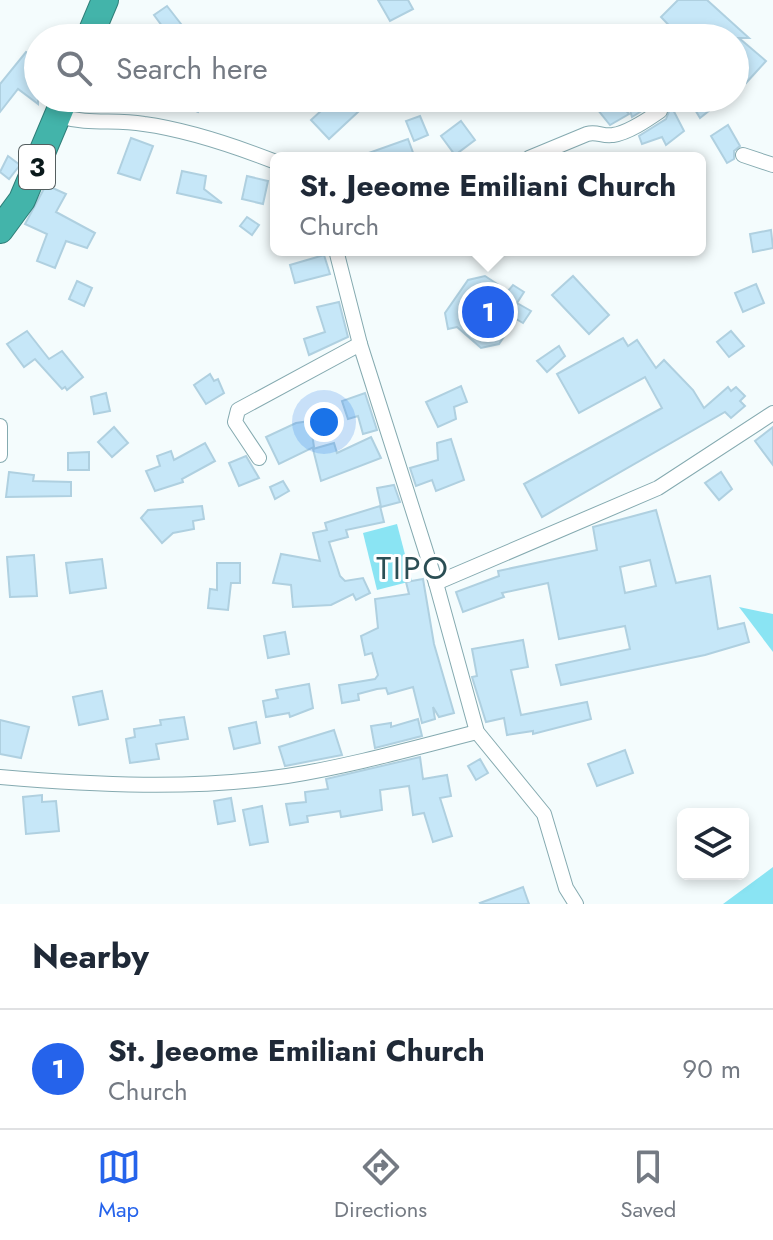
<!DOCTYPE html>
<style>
:root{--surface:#fff;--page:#f6f6f7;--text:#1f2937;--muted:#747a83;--line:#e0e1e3;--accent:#2563eb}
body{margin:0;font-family:Jost,sans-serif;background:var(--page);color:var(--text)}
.controls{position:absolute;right:24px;bottom:24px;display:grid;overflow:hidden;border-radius:12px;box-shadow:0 4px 12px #0003}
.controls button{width:72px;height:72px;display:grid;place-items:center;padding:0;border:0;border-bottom:2px solid var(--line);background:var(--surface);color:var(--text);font:40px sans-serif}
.you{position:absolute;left:324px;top:422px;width:28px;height:28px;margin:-20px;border:6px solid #fff;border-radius:50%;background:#1a73e8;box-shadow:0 0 0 12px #1a73e833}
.badge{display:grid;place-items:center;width:52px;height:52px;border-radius:50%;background:var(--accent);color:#fff;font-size:26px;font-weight:700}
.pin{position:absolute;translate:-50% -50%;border:4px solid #fff;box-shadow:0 2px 8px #0006}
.popup{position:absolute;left:270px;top:152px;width:436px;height:104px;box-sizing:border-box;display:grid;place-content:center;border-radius:12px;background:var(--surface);filter:drop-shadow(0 2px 6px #0005);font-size:26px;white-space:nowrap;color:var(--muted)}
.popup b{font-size:30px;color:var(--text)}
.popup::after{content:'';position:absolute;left:50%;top:100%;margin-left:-16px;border:16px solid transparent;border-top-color:var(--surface)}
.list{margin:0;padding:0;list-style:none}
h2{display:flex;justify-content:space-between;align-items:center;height:104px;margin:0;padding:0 32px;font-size:34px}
h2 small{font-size:26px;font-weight:400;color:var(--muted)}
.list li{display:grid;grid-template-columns:52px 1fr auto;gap:24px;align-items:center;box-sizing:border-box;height:120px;padding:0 32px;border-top:2px solid var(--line)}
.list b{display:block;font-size:30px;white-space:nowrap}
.list p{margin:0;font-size:26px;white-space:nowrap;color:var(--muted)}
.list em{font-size:26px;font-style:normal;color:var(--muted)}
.icon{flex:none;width:44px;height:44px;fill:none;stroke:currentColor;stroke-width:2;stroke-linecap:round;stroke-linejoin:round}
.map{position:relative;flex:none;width:773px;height:904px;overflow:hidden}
.search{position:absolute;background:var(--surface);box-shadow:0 4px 12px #0003;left:24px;right:24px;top:24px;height:88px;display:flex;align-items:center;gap:20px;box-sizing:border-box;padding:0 28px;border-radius:44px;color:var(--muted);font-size:30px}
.sheet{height:224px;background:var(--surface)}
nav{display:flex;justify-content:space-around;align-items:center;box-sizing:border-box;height:112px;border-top:2px solid var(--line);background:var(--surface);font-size:22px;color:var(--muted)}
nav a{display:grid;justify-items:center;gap:4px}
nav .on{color:var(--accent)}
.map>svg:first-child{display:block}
</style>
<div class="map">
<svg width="773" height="904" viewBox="0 0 773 904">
<rect width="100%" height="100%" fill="#f4fcfd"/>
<g fill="#8ae4f3">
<polygon points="397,524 412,581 377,590 363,533"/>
<polygon points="739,607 773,614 773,652"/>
<polygon points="773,867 773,904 723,904"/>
</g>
<g fill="#c6e7f8" stroke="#afd0e0" stroke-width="2" fill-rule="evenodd">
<polygon points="378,0 408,0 413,9 390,21"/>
<polygon points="678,0 707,0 749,38 739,38 766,61 746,83 735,73 735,38 681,38 661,17"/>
<polygon points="167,6 181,24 168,34 154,15"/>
<polygon points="26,52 38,58 38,77 31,85 38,90 38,104 18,89 0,112 0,84"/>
<polygon points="165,98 203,98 198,112"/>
<polygon points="335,98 373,98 329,139 311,120"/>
<polygon points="595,98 616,98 629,114 610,125 598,110 602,106"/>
<polygon points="635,98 667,98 684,131 666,145 662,137 642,144 639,136 666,119 670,109 665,102 658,101 632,117 628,104"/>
<polygon points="688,98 725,98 700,118"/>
<polygon points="420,116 428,135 414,141 406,121"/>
<polygon points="461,121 475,140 455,155 441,136"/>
<polygon points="728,125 740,146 734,151 734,159 727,163 711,136"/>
<polygon points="131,138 153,146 140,180 118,173"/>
<polygon points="408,139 415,158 361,158 360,156"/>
<polygon points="8,156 20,165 9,179 0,172"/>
<polygon points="182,171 206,176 204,189 222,203 177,193"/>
<polygon points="247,176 268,181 263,204 242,199"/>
<polygon points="46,185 66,194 56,212 95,233 87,248 66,241 55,268 37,261 47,234 25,224"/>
<polygon points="247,217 259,225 252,235 240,226"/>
<polygon points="771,230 773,248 753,252 750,234"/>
<polygon points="324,255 330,274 295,283 290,265"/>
<polygon points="485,276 508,291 513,285 524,292 517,303 531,311 523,323 516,319 499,344 481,348 457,327 448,329 445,313 468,280"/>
<polygon points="573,276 609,315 589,334 552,295"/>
<polygon points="77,281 92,288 84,306 69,299"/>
<polygon points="756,284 764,303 743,312 735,293"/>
<polygon points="339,302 348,337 309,355 304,339 325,332 317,307"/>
<polygon points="27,331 49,359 62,351 83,377 67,390 65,387 62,389 35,359 24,367 7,344"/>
<polygon points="731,331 744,346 729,357 717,342"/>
<polygon points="623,338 628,346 637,340 656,368 664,360 693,390 704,408 728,387 731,391 736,387 745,396 740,401 745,406 731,418 725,412 542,517 524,484 662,408 645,377 579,413 557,374"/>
<polygon points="559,346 565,356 547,372 537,361"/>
<polygon points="210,374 214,381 218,379 224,393 206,404 194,385"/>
<polygon points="461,386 467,402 454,407 456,419 438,427 426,402"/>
<polygon points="106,393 110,411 94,414 91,397"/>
<polygon points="365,393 377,430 363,434 358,416 348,419 342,401"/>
<polygon points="310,421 314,447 279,464 266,437 296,423"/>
<polygon points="114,427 128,443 112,457 98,442"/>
<polygon points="773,427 773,465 755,441"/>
<polygon points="371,437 381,458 321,481 313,449 334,443 337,453"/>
<polygon points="451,439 464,480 436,491 432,480 416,486 410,468 438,460 437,443"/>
<polygon points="205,443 215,461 182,479 183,482 155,491 146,471 160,466 157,456 171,451 174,460"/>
<polygon points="89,452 89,470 68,470 68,453"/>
<polygon points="246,456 259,478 239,486 229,463"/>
<polygon points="9,472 34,475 33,481 71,482 71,496 6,497"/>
<polygon points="721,472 732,489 719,500 705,483"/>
<polygon points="283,481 289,491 275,499 270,487"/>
<polygon points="394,485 400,502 381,507 377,488"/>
<polygon points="202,506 204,519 193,521 194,529 173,533 162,543 141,518 148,510"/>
<polygon points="380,506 384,522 346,530 348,537 329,542 340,576 345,581 363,578 370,593 356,600 353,594 331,605 293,607 291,585 273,583 281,554 320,561 313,533 327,530 325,523"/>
<path d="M656,510L676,583L710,576L718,629L744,623L749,642L705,655L561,685L556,665L630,649L625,626L559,639L548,583L502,593L504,597L463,612L456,592L499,576L498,571L597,550L593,527ZM650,560L656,586L625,593L620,567Z"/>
<polygon points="34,555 37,596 10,597 7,557"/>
<polygon points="102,559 106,588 70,593 66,563"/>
<polygon points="217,563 240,563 240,583 231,583 228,610 208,608 210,589 217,590"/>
<polygon points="423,579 434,644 454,713 439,717 433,707 435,719 422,723 413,687 388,694 386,688 377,689 358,694 359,700 342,703 339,685 375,679 378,675 372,653 365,655 361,636 378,628 375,599 409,594 406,582"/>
<polygon points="285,632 289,654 268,658 264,636"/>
<polygon points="523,640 528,667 511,670 521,715 587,702 591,719 533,734 533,731 507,735 504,718 486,722 472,677 477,676 472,649"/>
<polygon points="309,684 313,708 290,717 289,713 266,717 263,701 278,698 276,690"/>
<polygon points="102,691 108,719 79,725 73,697"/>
<polygon points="184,717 188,739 156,744 159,759 130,763 126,739 135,737 134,729 161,725 160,720"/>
<polygon points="418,719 422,736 375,748 371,726 391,723 391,727"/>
<polygon points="0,720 29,727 21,758 0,754"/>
<polygon points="256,722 260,743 234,749 229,728"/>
<polygon points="334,730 342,755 285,766 279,747"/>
<polygon points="625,750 633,773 597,786 588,764"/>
<polygon points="420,757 423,779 447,775 451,796 440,798 452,836 433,842 424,813 413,815 409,786 380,790 382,810 341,817 340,811 307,816 308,822 290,825 286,804 306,802 305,792 328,789 326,779"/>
<polygon points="480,759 488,773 476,780 468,766"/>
<polygon points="42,795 42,802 56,801 59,831 26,834 23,797"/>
<polygon points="231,798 235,821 218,824 214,801"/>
<polygon points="262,806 268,842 250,845 243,810"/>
<polygon points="523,887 529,904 481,904 480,903"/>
</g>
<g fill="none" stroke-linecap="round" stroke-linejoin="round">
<g stroke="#85aab0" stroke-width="16">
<g id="street">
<path d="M58,116C91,125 113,119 144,124C188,130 235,146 276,162"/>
<polyline points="743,155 773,165"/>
<path d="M529,158L587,134C597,131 603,137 613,135C628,133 647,120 660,111"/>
<polyline points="336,250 360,344 436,583 477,732 544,814 566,888 576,904"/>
<polyline points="0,426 0,455"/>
<polyline points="259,458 235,422 238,410 360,344"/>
<polyline points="436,583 658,488 773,413"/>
<path d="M0,777C95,785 192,790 287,776C351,766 414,748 477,732"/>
</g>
</g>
<g stroke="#2f7e78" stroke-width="28">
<g id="highway">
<polyline points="89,38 105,0"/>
<polyline points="0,230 22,200 65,98"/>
</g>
</g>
<use href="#street" stroke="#fff" stroke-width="14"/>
<use href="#highway" stroke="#43b4aa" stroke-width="26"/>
</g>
<g text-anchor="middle" stroke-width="6" stroke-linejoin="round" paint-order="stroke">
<rect fill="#fff" stroke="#545e5f" stroke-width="2" x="19" y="145" width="36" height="44" rx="6"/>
<g font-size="26" font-weight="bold" fill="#0a191b">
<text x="37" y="176">3</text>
</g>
<g font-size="32" letter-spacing="2" fill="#2b4e54" stroke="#fff">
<text x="413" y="579">TIPO</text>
</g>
</g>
</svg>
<div class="controls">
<button><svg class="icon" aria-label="layers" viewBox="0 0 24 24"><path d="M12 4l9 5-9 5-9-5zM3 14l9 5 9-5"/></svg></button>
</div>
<div class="you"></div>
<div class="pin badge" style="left:488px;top:312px">1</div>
<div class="popup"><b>St. Jeeome Emiliani Church</b>Church</div>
<div class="search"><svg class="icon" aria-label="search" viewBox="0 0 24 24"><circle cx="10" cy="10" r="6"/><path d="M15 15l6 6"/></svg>Search here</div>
</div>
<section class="sheet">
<h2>Nearby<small></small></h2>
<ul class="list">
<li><span class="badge">1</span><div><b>St. Jeeome Emiliani Church</b><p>Church</p></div><em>90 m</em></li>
</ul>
</section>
<nav>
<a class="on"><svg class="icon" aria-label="map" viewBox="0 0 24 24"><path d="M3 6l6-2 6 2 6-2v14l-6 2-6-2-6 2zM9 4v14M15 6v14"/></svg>Map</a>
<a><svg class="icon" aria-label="directions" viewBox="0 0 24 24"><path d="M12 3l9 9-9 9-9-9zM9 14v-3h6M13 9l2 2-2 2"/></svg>Directions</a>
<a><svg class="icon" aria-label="saved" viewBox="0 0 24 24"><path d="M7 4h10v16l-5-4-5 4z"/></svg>Saved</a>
</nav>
